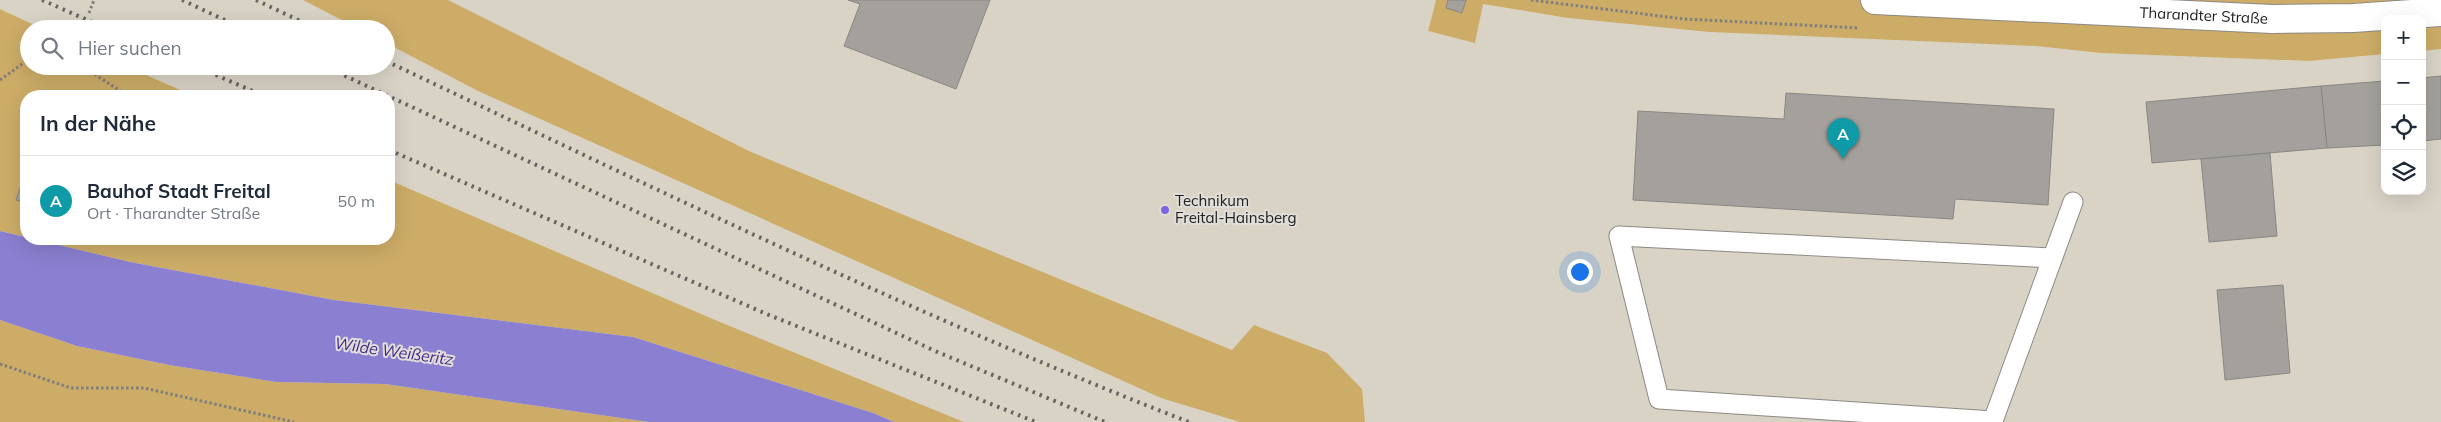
<!DOCTYPE html>
<html lang="de">
<meta charset="utf-8">
<style>
:root{--surface:#fff;--page:#f2f2f3;--text:#1f2937;--muted:#747a83;--line:#e0e1e3;--accent:#2563eb}
body{margin:0;font-family:Mulish,sans-serif;background:var(--page);color:var(--text)}
.controls{position:absolute;right:15px;top:15px;display:grid;overflow:hidden;border-radius:10px;box-shadow:0 5px 20px #0002}
.controls button{width:45px;height:45px;display:grid;place-items:center;padding:0;border:0;border-bottom:1px solid var(--line);background:var(--surface);color:var(--text);font:25px sans-serif}
.you{position:absolute;left:1579px;top:271px;width:18px;height:18px;margin:-12px;border:4px solid #fff;border-radius:50%;background:#1a73e8;box-shadow:0 0 0 8px #1a73e833}
.badge{display:grid;place-items:center;width:32px;height:32px;border-radius:50%;background:var(--accent);color:#fff;font-size:16px;font-weight:700}
.pin{position:absolute;translate:-50% -41px;filter:drop-shadow(0 1px 2px #0008)}
.pin::after{content:'';position:absolute;top:26px;width:18px;height:15px;background:inherit;clip-path:polygon(0 0,100% 0,50% 100%)}
.list{margin:0;padding:0;list-style:none}
h2{display:flex;justify-content:space-between;align-items:center;height:65px;margin:0;padding:0 20px;font-size:21px}
h2 small{font-size:16px;font-weight:400;color:var(--muted)}
.list li{display:grid;grid-template-columns:32px 1fr auto;gap:15px;align-items:center;box-sizing:border-box;height:90px;padding:0 20px;border-top:1px solid var(--line)}
.list b{display:block;font-size:19px;white-space:nowrap}
.list p{margin:0;font-size:16px;white-space:nowrap;color:var(--muted)}
.list em{font-size:16px;font-style:normal;color:var(--muted)}
.icon{flex:none;width:28px;height:28px;fill:none;stroke:currentColor;stroke-width:2;stroke-linecap:round;stroke-linejoin:round}
.map{position:relative;flex:none;width:2441px;height:422px;overflow:hidden}
.search{position:absolute;background:var(--surface);box-shadow:0 5px 20px #0002;left:20px;top:20px;width:375px;height:55px;display:flex;align-items:center;gap:12px;box-sizing:border-box;padding:0 18px;border-radius:28px;color:var(--muted);font-size:19px}
.panel{position:absolute;background:var(--surface);box-shadow:0 5px 20px #0002;left:20px;top:90px;width:375px;height:155px;border-radius:20px}
.map>svg:first-child{display:block}
</style>
<div class="map">
<svg width="2441" height="422" viewBox="0 0 2441 422">
<rect width="100%" height="100%" fill="#e0ded8"/>
<g fill="#d9d3c6">
<polygon points="0,0 303,0 359,29 43,29 0,9"/>
<polygon points="448,0 1436,0 1428,31 1475,42 1483,3 1568,18 1709,32 2036,46 2100,53 2309,61 2385,54 2385,191 2422,191 2422,51 2441,49 2441,422 1354,422 1232,350 751,152"/>
<polygon points="386,43 478,91 1161,398 1240,422 964,422 720,322 389,180 389,96 194,96 127,66 386,66"/>
</g>
<g fill="#ccac67">
<polygon points="303,0 448,0 751,152 1232,350 1254,325 1327,353 1362,389 1365,422 1240,422 1161,398 478,91 386,43 386,29 359,29"/>
<polygon points="1436,0 2441,0 2441,49 2422,51 2422,19 2385,19 2385,54 2309,61 2100,53 2036,46 1709,32 1568,18 1483,4 1475,43 1428,31"/>
<polygon points="0,9 43,29 29,29 29,66 126,66 194,96 26,96 26,237 0,231"/>
<polygon points="389,180 720,322 964,422 894,422 873,413 633,337 334,300 130,262 33,239 389,239"/>
<polygon points="0,320 77,346 169,365 276,382 385,384 649,422 0,422"/>
</g>
<polygon fill="#8a7fd0" points="0,231 130,262 334,300 633,337 873,413 894,422 649,422 385,384 276,382 169,365 77,346 0,320"/>
<g fill="#a4a19c" stroke="#898782">
<polygon points="848,0 990,0 956,89 844,46 860,4"/>
<polygon points="1448,0 1466,0 1462,13 1446,8"/>
<polygon points="2441,76 2441,139 2422,141 2422,78"/>
<polygon points="2385,81 2385,145 2327,148 2321,86"/>
<polygon points="2321,86 2327,148 2152,163 2146,102"/>
<polygon points="1786,93 2054,109 2048,205 1955,199 1953,219 1633,200 1638,111 1784,119"/>
<polygon points="2270,153 2277,236 2209,242 2201,159"/>
<polygon points="26,170 26,203 16,200"/>
<polygon points="2283,285 2290,373 2225,380 2217,290"/>
</g>
<g fill="none" stroke-linecap="round" stroke-linejoin="round">
<g stroke="#8b8984" stroke-width="21">
<polyline id="lane" points="2052,258 1619,236 1659,399 1993,421 2073,202"/>
</g>
<g stroke="#8b8984" stroke-width="30">
<g id="secondary">
<path id="s1" d="M1875,0L2272,19L2353,18L2441,12"/>
</g>
</g>
<g stroke="#817f7b" stroke-width="3" stroke-dasharray="2.5 2.5" stroke-linecap="butt">
<polyline points="1531,0 1684,19 1859,28"/>
<polyline points="89,13 94,0"/>
<polyline points="82,66 128,96"/>
<polyline points="0,80 29,59"/>
<polyline points="0,364 71,388 144,388 294,422"/>
</g>
<use href="#lane" stroke="#fff" stroke-width="19"/>
<use href="#secondary" stroke="#fff" stroke-width="28"/>
<g stroke="#656460" stroke-width="4" stroke-dasharray="2.5 5" stroke-linecap="butt">
<polyline points="42,0 108,29"/>
<polyline points="182,0 244,29"/>
<polyline points="256,0 317,29"/>
<path d="M386,61C652,187 916,316 1189,422"/>
<polyline points="195,66 264,96"/>
<polyline points="324,66 935,351 1105,422"/>
<polyline points="389,150 769,315 1036,422"/>
</g>
</g>
<circle fill="#7d64e0" stroke="#e0ded8" stroke-width="2" cx="1165" cy="210" r="5"/>
<g text-anchor="middle" stroke-width="4" stroke-linejoin="round" paint-order="stroke">
<g font-size="15" fill="#22211f" stroke="#e0ded8">
<text dy="5" stroke="none"><textPath href="#s1" startOffset="329">Tharandter Straße</textPath></text>
</g>
<g font-size="15" fill="#22211f" stroke="#e0ded8" text-anchor="start">
<text x="1175" y="206">Technikum<tspan x="1175" dy="17">Freital-Hainsberg</tspan></text>
</g>
<g font-size="16" font-style="italic" fill="#422989" stroke="#e0ded8">
<text transform="translate(394 351) rotate(8)" y="6">Wilde Weißeritz</text>
</g>
</g>
</svg>
<div class="controls">
<button>+</button>
<button>−</button>
<button><svg class="icon" aria-label="locate" viewBox="0 0 24 24"><circle cx="12" cy="12" r="6"/><path d="M12 2v4M12 18v4M2 12h4M18 12h4"/></svg></button>
<button><svg class="icon" aria-label="layers" viewBox="0 0 24 24"><path d="M12 4l9 5-9 5-9-5zM3 14l9 5 9-5"/></svg></button>
</div>
<div class="you"></div>
<div class="pin badge" style="left:1843px;top:159px;background:#0f9aa8">A</div>
<div class="search"><svg class="icon" aria-label="search" viewBox="0 0 24 24"><circle cx="10" cy="10" r="6"/><path d="M15 15l6 6"/></svg>Hier suchen</div>
<section class="panel">
<h2>In der Nähe<small></small></h2>
<ul class="list">
<li><span class="badge" style="background:#0f9aa8">A</span><div><b>Bauhof Stadt Freital</b><p>Ort · Tharandter Straße</p></div><em>50 m</em></li>
</ul>
</section>
</div>
